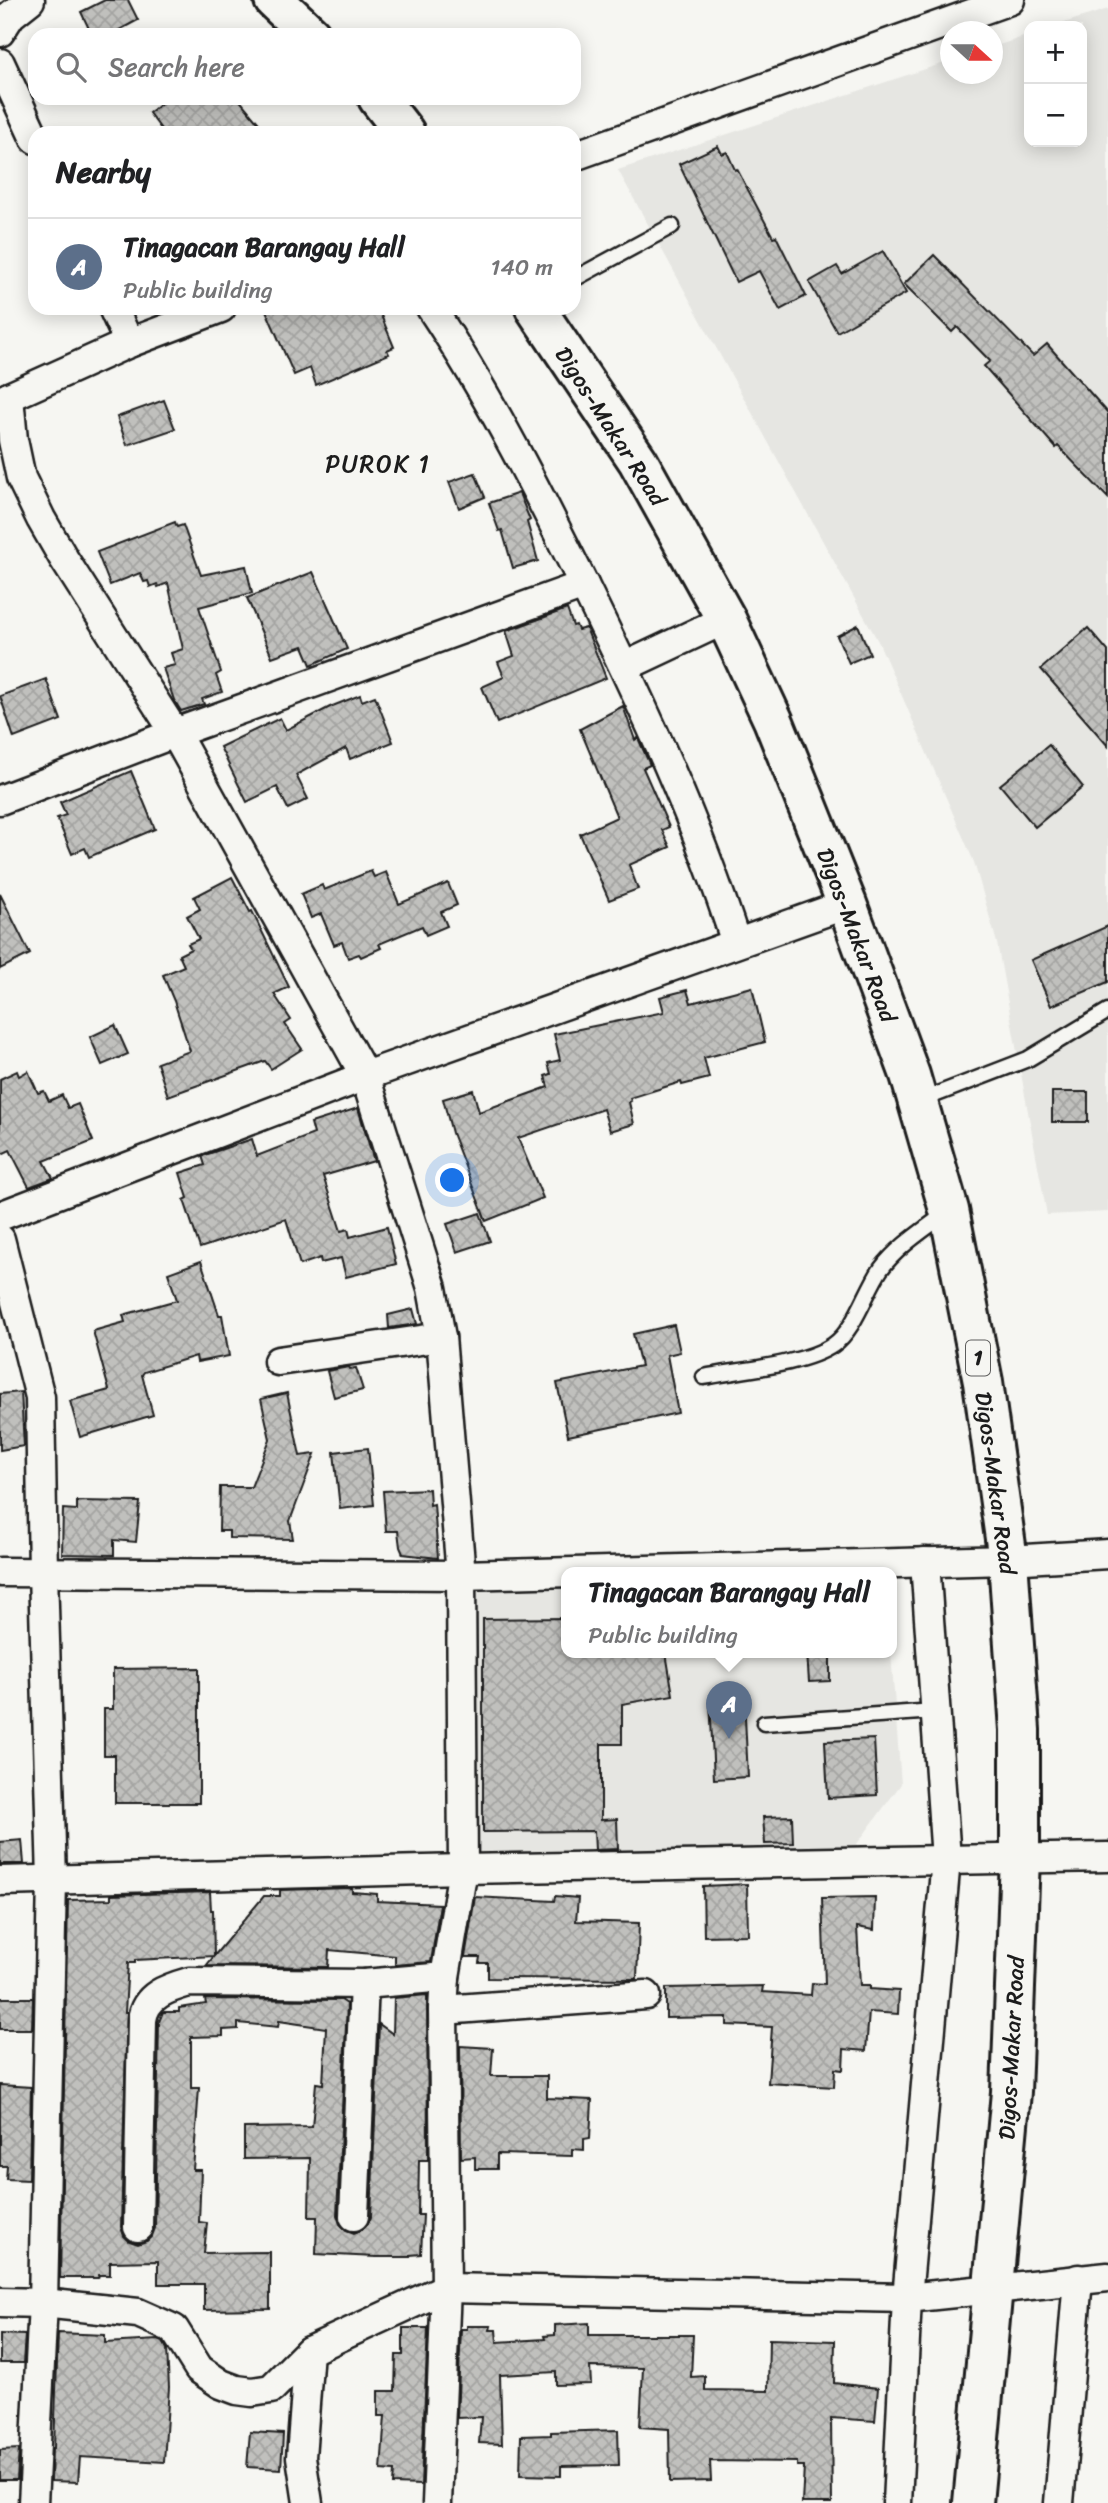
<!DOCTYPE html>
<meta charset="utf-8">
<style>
:root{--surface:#fff;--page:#f2f2f2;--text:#202124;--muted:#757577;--line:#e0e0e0;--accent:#1a73e8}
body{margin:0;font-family:Sriracha,sans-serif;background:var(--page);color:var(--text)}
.controls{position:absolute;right:21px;top:21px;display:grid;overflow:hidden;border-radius:14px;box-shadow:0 4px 18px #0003}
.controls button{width:63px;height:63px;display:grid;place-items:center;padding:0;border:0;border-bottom:2px solid var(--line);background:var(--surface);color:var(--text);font:35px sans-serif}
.compass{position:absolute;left:940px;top:21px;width:63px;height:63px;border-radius:50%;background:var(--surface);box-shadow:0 4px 18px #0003;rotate:111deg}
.you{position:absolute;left:453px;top:1181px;width:24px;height:24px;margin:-18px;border:5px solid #fff;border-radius:50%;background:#1a73e8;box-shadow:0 0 0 10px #1a73e833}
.badge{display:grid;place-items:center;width:46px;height:46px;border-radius:50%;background:var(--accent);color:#fff;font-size:23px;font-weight:700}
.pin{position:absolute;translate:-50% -58px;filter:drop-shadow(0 2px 4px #0008)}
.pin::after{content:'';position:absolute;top:37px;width:24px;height:21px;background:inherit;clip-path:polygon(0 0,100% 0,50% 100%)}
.popup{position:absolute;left:561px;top:1567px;width:336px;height:91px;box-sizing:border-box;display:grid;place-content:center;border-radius:14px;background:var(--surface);filter:drop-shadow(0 2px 5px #0005);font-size:23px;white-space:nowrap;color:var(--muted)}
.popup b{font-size:26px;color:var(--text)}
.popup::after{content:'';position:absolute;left:50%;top:100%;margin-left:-14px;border:14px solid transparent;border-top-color:var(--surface)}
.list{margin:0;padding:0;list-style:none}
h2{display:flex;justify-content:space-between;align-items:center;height:91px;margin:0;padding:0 28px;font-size:30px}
h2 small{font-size:23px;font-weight:400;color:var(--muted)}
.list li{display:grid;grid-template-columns:46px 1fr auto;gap:21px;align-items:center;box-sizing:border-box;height:98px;padding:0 28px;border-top:2px solid var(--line)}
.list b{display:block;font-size:26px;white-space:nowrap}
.list p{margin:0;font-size:23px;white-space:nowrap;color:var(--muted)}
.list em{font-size:23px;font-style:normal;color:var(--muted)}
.icon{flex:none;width:38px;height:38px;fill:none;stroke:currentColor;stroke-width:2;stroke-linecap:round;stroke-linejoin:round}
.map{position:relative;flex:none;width:1108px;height:2503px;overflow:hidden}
.search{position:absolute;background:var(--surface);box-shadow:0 4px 18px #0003;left:28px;top:28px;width:553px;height:77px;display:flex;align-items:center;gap:18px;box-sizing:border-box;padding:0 24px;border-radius:21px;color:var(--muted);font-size:26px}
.panel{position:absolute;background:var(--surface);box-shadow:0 4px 18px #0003;left:28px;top:126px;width:553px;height:189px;border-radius:21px}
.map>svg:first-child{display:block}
</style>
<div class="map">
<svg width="1108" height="2503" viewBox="0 0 1108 2503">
<defs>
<pattern id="building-cross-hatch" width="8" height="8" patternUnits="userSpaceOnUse" patternTransform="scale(1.75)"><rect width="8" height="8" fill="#c0c0bd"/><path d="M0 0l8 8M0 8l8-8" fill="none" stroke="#a4a4a2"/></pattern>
</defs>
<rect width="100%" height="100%" fill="#f6f6f2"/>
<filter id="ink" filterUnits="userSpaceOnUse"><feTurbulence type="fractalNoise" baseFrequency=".0143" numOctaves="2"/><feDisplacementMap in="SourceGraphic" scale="14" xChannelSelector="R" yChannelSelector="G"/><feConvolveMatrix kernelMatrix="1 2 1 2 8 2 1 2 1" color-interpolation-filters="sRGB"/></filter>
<g filter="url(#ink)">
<g fill="#e6e6e2">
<polygon points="1108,9 1108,1212 1047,1215 997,943 974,862 879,643 618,170 950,61 950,74 992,74 993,47 1029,35 1029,142 1082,142 1082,26 1054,26"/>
<polygon points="566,1585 566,1653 891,1653 901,1784 854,1848 478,1855 467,1587"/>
</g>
<g fill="url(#building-cross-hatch)" stroke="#1c1c1c" stroke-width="2">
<polygon points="105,0 128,0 138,20 110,35 92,35 81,12"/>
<polygon points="168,98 238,98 267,133 164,133 149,113"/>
<polygon points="718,146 722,154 727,152 735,170 737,169 773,237 776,236 806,296 780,310 759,271 736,282 679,164"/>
<polygon points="883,251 906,293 837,332 809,282 837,266 842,274"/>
<polygon points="934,255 1033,356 1047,344 1108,413 1108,498 1058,446 1056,448 984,366 990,361 957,327 952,332 904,284"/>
<polygon points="265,308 378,308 394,347 387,350 389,354 316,385 310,368 294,375"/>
<polygon points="164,400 175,429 127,445 117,417"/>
<polygon points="475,473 485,497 459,508 449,482"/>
<polygon points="519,493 530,520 527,522 538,561 513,568 502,530 499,531 489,503"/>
<polygon points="175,522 177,527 183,525 201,575 246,566 252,593 199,607 221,672 216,675 222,692 202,699 204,704 181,711 174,700 163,668 175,665 171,653 183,649 168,583 158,587 157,584 150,587 148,581 144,582 140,573 110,585 97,552"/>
<polygon points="313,572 347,649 311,665 303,646 272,657 247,598"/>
<polygon points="567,609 573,626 576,625 578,630 586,628 606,678 497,723 482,687 504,677 498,662 514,656 506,631"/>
<polygon points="858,625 870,654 849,663 837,636"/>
<polygon points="1088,628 1108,651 1108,746 1041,669"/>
<polygon points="46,679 61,720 14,738 0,696"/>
<polygon points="360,695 362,701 375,696 393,742 350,759 346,748 296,775 308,799 288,809 277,787 247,802 220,747 280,718 286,730 330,707"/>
<polygon points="623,706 635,740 638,738 650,765 643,768 669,827 662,830 670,847 629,865 638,889 609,900 580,834 617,817 580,729"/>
<polygon points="1049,745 1083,787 1035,827 1000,785"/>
<polygon points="131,771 155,829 89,857 85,848 72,854 57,818 66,815 60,802"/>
<polygon points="371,871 374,877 386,872 399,904 448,883 457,905 441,912 447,926 426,935 422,926 379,944 381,948 361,957 359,954 348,958 342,942 334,945 321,914 311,918 301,894 322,885 324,890"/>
<polygon points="232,877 250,912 252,911 289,987 274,994 291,1020 285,1024 302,1049 271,1069 265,1061 168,1096 157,1063 190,1051 174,1001 163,975 184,966 179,955 191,949 188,944 199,939 187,916 200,909 194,897"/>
<polygon points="0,894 30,954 0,969"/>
<polygon points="1108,926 1108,982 1051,1006 1031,960"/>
<polygon points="752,987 765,1042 704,1058 709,1078 682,1085 681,1082 630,1098 631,1101 629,1102 634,1124 610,1131 603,1109 518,1138 543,1198 486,1221 452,1133 443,1099 473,1090 479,1112 548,1087 545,1076 551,1074 548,1063 560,1060 554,1034 664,1012 660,997 687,990 691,1003"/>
<polygon points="115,1025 128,1054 102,1065 90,1037"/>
<polygon points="17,1071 19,1076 28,1071 38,1093 44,1091 49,1101 62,1095 68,1108 78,1104 93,1141 44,1161 53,1178 29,1187 10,1150 0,1155 0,1079"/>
<rect x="1052" y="1092" width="36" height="30"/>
<polygon points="358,1108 374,1161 323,1176 341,1231 348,1229 350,1237 387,1227 396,1264 346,1277 341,1258 321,1263 320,1258 300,1265 286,1219 200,1248 184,1200 188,1198 180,1173 205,1165 202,1156 252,1139 257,1156 314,1134 311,1123"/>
<polygon points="480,1213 490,1241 457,1252 447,1224"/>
<polygon points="201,1261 219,1315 222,1315 229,1356 197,1362 196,1356 144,1372 142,1375 153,1415 80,1437 70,1401 109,1390 93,1331 125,1322 123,1315 177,1300 168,1273"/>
<polygon points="413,1309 417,1324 389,1328 388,1315"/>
<polygon points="674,1325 680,1352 667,1355 678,1413 568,1436 557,1383 641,1366 633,1334"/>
<polygon points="349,1367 350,1369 356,1368 363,1390 334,1397 327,1371"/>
<polygon points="21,1392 24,1446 0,1450 0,1394"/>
<polygon points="287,1393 300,1456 315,1454 290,1521 293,1539 229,1538 229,1531 219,1531 220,1487 251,1487 270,1439 261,1399"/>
<polygon points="368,1448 374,1505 340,1509 334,1452"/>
<polygon points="429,1489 430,1505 434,1504 438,1558 403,1554 400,1547 398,1531 386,1531 383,1491"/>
<polygon points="77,1501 140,1502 136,1542 114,1540 114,1555 62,1554 63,1509 77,1510"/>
<polygon points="566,1618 566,1653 666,1653 673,1695 622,1704 622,1744 601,1744 601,1820 617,1819 618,1849 595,1850 594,1831 483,1832 483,1619"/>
<polygon points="807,1653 830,1653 830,1681 809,1682"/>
<polygon points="199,1668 199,1803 115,1803 115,1755 104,1755 104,1709 113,1709 113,1669"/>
<polygon points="744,1698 748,1777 714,1779 710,1700"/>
<polygon points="874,1739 877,1795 828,1798 825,1741"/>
<polygon points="792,1816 793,1843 765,1844 763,1817"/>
<polygon points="22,1840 24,1864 0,1864 0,1842"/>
<polygon points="747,1884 748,1935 704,1936 703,1886"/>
<polygon points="352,1888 352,1892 377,1894 377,1901 440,1904 431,1962 395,1965 395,1956 329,1950 328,1967 206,1966 214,1956 135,1960 135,1963 128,1963 125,2012 127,2012 121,2227 124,2236 129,2241 138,2244 147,2241 152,2236 155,2228 159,2022 163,2012 179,2012 179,2008 206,2004 205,1999 341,2000 347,2004 337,2215 340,2224 346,2230 354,2233 362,2230 368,2224 371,2217 379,2024 393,2034 394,1998 427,1995 428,2160 419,2160 418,2215 423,2215 421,2254 410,2255 410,2257 376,2257 316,2254 317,2217 309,2217 310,2158 244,2159 244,2128 312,2127 316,2083 323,2084 326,2028 279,2021 278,2027 238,2023 238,2029 223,2030 223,2036 191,2037 191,2088 199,2088 193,2170 201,2170 199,2222 207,2223 204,2253 270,2252 270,2309 204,2310 204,2284 158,2284 158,2261 110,2262 110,2275 99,2275 98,2278 60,2278 68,1900 111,1899 111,1895 210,1892 211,1910 213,1910 214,1956 264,1896 280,1896 280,1890"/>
<polygon points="555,1896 578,1898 576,1921 639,1923 637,1979 488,1978 488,1963 479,1963 480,1957 465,1957 475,1897 554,1901"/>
<polygon points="875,1897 874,1930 857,1927 860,1985 870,1985 870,1989 899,1991 898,2014 869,2012 866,2051 844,2049 843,2070 835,2069 834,2087 768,2083 772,2027 727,2025 727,2017 666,2018 666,1988 763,1986 762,1992 811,1995 812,1983 825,1984 822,1898"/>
<polygon points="0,1998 33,1998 32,2029 0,2029"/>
<polygon points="460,2046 493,2048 491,2076 547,2076 547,2098 592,2100 590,2138 584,2139 584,2150 572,2149 572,2156 497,2154 497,2169 475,2169 475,2157 461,2158"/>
<polygon points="0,2085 31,2087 29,2180 6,2179 7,2166 0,2166"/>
<polygon points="589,2323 589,2335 693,2335 691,2377 705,2376 705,2390 768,2391 769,2339 835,2341 834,2383 878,2388 875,2421 831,2418 832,2503 802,2503 804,2466 797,2466 797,2462 710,2461 711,2481 670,2482 669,2429 640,2427 643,2368 590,2367 591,2384 556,2385 556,2372 500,2375 502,2444 479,2443 481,2417 457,2418 461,2329 467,2329 467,2326 491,2326 490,2330 496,2330 497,2342 545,2339 544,2336 555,2335 555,2325"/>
<polygon points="403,2328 428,2328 421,2485 393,2484 394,2471 381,2470 385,2416 378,2416 378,2391 395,2391 396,2355 403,2355"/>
<polygon points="58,2333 105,2335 105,2343 158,2340 163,2342 167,2349 169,2387 164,2462 80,2457 78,2482 51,2481 52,2448 54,2448"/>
<polygon points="0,2334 25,2335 23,2363 0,2363"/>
<polygon points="618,2430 619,2465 561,2466 561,2476 520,2475 521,2436 551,2435 551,2432"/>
<polygon points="250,2432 283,2434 281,2469 247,2467"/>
<polygon points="19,2449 17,2480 0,2480 0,2450"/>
</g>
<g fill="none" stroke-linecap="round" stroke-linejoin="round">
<g stroke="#1c1c1c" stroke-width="19">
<g id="lane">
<polyline points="574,279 672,226"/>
<polyline points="919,1101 1028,1059 1108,1011"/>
<path d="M704,1377C739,1370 804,1365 833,1345C855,1330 866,1291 881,1269C898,1246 924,1230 946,1213"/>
<polyline points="764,1723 935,1711"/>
</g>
</g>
<g stroke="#1c1c1c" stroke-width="33">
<g id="street">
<polyline points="0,32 11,15 30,0"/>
<polyline points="0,63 35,139"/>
<polyline points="574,156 1010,0"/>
<polyline points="113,308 129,343"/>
<path d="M431,308C491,398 539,494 587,591C643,706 697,821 736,943"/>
<polyline points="9,397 13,440 21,478 41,519 64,559 175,733 365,1076 432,1288 441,1337 461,1575 463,1869 445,1977 443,2010 446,2288 437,2503"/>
<polyline points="0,401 129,343 221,308"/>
<polyline points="624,667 726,619"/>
<polyline points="0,800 175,733 584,585"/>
<polyline points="0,1216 365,1076 847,904"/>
<polyline points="0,1239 40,1397 43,1572 52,1880 43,2303 33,2503"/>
<polyline points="278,1361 441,1337"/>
<polyline points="0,1572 461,1575 1008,1560 1108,1554"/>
<polyline points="0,1881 463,1869 1108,1857"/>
<polyline points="443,2010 646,1995"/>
<polyline points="354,2216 364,1984"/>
<path d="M138,2227L142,2020C145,1995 168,1988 189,1982L364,1984L445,1977"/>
<polyline points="0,2302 43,2303 138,2313 174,2329 199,2369 221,2384 237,2390 252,2392 271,2389 309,2351 446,2288 907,2298 1108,2277"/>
<polyline points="308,2503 301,2457 309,2351"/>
<polyline points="897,2503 907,2298 946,1859 925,1562"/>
<polyline points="1059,2503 1078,2279"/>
</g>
</g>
<g stroke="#1c1c1c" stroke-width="44">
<g id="highway">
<polyline points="274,0 311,35"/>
<polyline points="378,98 405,133"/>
<polyline points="535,308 638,461 726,619 773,720 847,904 910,1075 949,1210 983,1382 1008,1560 1020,1730 1020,1857 1011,2092 973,2503"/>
</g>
</g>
<use href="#lane" stroke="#f6f6f2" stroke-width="14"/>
<use href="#street" stroke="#f6f6f2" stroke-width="28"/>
<use href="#highway" stroke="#f6f6f2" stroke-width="38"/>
</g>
</g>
<g text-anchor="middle" stroke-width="5" stroke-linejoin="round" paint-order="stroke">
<rect fill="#f6f6f2" stroke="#5d5d5c" stroke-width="2" x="966" y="1340.5" width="24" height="35" rx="5"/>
<g font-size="21" font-weight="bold" fill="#1c1c1c">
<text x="978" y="1365">1</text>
</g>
<g font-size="23" fill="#1c1c1c" stroke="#f6f6f2">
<text transform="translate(611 426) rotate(57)" y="8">Digos-Makar Road</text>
<text transform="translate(857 935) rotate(69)" y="8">Digos-Makar Road</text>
<text transform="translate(996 1483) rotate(82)" y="8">Digos-Makar Road</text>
<text transform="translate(1011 2048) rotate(-87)" y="8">Digos-Makar Road</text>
</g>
<g font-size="24" letter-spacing="2" fill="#1c1c1c" stroke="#f6f6f2">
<text x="378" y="472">PUROK 1</text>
</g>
</g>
</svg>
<div class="controls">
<button>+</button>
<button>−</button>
</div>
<svg class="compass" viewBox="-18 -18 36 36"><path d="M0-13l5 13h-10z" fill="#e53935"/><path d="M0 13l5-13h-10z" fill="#757577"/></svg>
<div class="you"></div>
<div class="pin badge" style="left:729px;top:1739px;background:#5c6f8a">A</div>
<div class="popup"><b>Tinagacan Barangay Hall</b>Public building</div>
<div class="search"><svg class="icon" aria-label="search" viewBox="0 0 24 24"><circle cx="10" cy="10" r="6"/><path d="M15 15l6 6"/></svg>Search here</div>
<section class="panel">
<h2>Nearby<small></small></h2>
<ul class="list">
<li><span class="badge" style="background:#5c6f8a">A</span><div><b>Tinagacan Barangay Hall</b><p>Public building</p></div><em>140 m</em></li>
</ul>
</section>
</div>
